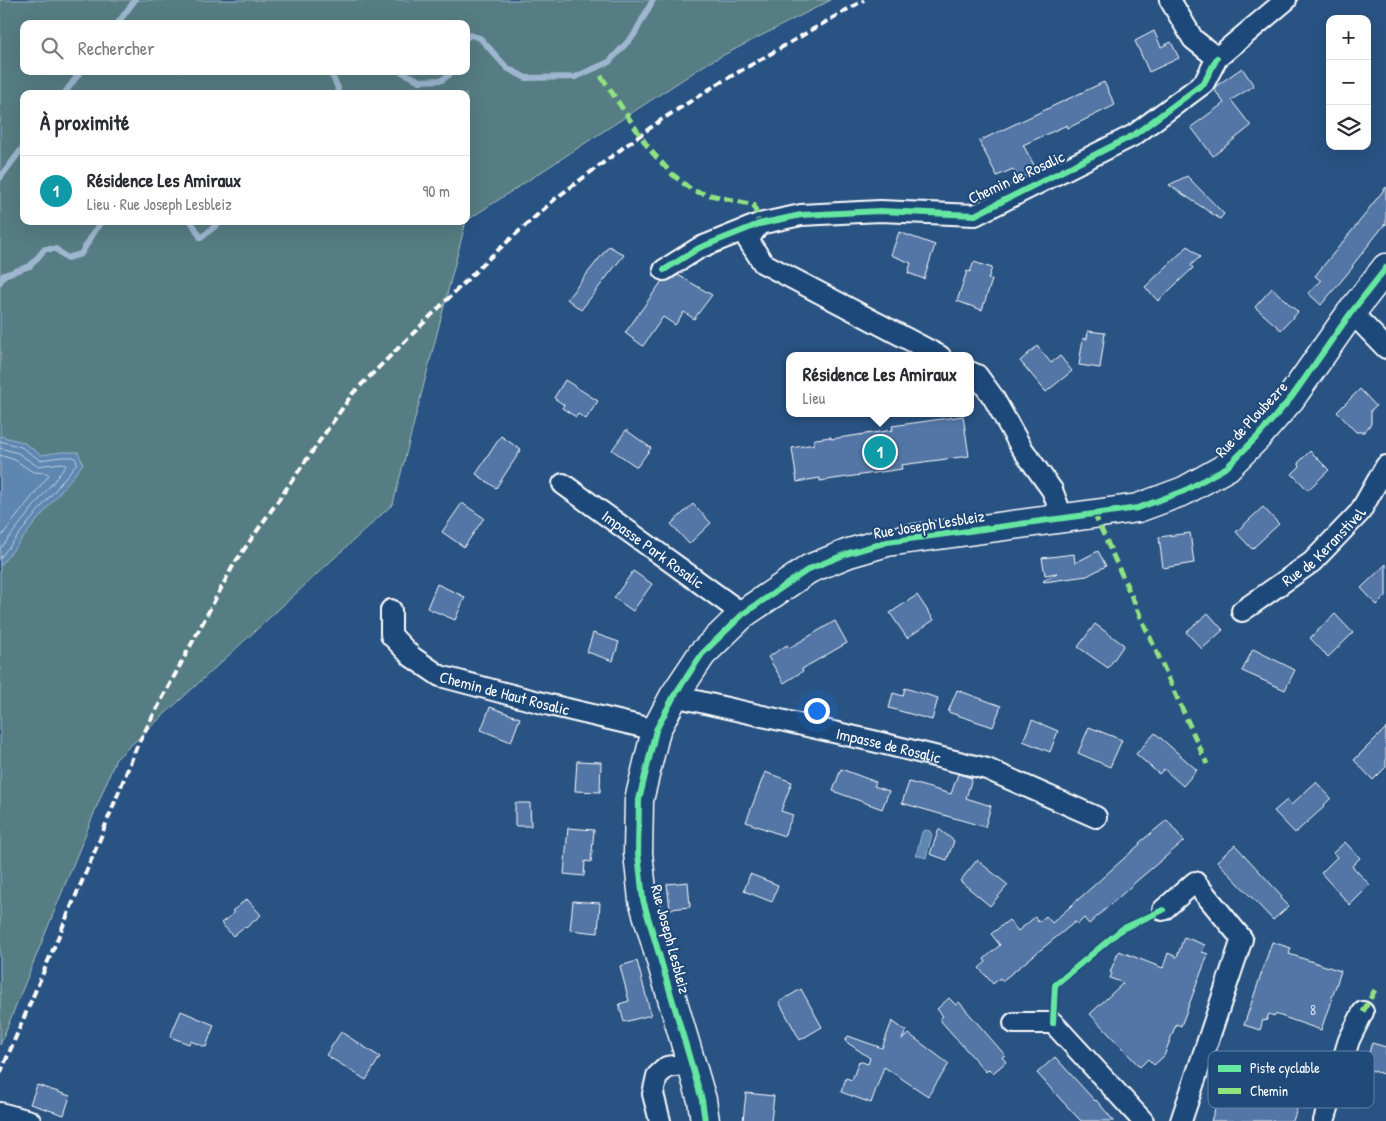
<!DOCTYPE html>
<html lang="fr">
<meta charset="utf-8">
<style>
:root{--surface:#fff;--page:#f7f7f7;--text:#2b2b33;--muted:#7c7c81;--line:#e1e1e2;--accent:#8a5d65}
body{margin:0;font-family:"Patrick Hand",sans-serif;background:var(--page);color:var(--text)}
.controls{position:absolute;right:15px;top:15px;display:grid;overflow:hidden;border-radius:10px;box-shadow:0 5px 20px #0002}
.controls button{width:45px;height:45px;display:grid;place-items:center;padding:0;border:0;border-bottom:1px solid var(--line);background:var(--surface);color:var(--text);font:25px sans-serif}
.you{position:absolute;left:816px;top:710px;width:18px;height:18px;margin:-12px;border:4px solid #fff;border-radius:50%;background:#1a73e8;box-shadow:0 0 0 8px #1a73e833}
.badge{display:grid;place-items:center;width:32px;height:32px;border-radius:50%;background:var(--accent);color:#fff;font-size:16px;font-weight:700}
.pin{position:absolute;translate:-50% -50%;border:2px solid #fff;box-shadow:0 1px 5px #0006}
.popup{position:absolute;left:786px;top:352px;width:188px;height:65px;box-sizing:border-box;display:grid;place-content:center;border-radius:10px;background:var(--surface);filter:drop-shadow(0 1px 4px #0005);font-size:16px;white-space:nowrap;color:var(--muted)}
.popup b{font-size:19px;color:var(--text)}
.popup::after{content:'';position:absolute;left:50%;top:100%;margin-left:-10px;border:10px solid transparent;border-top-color:var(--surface)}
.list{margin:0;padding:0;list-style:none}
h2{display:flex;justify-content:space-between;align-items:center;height:65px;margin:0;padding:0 20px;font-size:21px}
h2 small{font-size:16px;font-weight:400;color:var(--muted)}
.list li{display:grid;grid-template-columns:32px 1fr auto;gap:15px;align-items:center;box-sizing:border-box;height:70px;padding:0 20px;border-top:1px solid var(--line)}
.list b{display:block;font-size:19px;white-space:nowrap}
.list p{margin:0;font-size:16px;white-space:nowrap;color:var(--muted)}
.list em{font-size:16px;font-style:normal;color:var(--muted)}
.icon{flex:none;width:28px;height:28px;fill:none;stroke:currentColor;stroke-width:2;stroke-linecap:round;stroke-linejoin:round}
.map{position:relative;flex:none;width:1386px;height:1121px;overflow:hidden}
.search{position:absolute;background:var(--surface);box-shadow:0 5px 20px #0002;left:20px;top:20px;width:450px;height:55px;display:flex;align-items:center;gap:12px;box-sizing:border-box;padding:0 18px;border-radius:10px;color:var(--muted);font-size:19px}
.panel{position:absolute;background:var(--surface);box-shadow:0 5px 20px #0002;left:20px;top:90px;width:450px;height:135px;border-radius:10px}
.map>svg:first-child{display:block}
</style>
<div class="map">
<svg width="1386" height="1121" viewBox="0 0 1386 1121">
<rect width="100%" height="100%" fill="#295383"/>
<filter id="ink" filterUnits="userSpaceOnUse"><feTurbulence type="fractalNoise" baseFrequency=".02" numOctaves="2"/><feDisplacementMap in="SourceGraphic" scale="10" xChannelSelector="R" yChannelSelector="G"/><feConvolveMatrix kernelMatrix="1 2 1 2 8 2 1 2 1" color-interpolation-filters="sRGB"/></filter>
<g filter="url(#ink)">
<path fill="#567d83" stroke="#aabec1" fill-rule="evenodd" d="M0,0H831L708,63L466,221V94H24V221H466L393,504L116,759L0,1045ZM24,24H466V71H24Z"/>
<g fill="#5d86b0" stroke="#9eb6d0">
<polygon points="0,436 23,442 41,455 61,452 78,452 83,464 0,566"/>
<polygon points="925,830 930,831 932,835 926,858 916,855 922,832"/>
</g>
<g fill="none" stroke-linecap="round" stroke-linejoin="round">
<g stroke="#becfdf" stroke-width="1">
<polyline points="0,441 21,447 40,460 61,457 73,457 75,458 77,463 0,558"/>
<polyline points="0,448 18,453 37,466 62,463 65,464 66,466 0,549"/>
<polyline points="0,455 15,460 33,472 47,473 49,475 0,538"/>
</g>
<g stroke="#9eb6d0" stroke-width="6">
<polyline points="117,24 135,0"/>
<polyline points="466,38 470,35 480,38 507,68 526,78 575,77 609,62 634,35 653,0"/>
<polyline points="330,71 338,88 337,94"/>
<polyline points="400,71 420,81 442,80 450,74 451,71"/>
<polyline points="64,94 81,71"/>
<polyline points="0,178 24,146"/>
<polyline points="191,221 201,238 221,221"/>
<polyline points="0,282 4,275 30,266 45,249 56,249 67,258 81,254 101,221"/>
</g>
</g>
<g fill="#5376a6" stroke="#fff">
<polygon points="1154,31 1161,47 1171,42 1179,58 1149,72 1135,41"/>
<polygon points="1242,68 1254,86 1231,100 1251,126 1213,156 1191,127 1224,103 1214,89 1216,86"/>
<polygon points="1104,82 1115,105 1068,128 1067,125 1023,145 1037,170 1019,179 1013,169 997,176 979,141"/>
<polygon points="1187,176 1224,214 1220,219 1169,185"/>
<polygon points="1386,187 1386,225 1385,224 1352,266 1353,267 1321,305 1308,293 1321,281 1315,276 1368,211 1367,211"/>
<polygon points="899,232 935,245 924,279 908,273 911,263 891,255"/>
<polygon points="609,246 624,255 581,310 567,299"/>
<polygon points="1188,246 1200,257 1191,265 1193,268 1158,301 1145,287"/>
<polygon points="974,262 992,268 988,279 992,280 982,310 957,301 967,271 970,272"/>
<polygon points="678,275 712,295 694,319 684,312 675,325 663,317 643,346 625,333 662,281 670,280"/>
<polygon points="1272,288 1298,312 1281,330 1255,307"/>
<polygon points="1088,331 1105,333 1100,368 1079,365 1083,338 1087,339"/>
<polygon points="1037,346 1051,363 1060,356 1072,371 1046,392 1020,361"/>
<polygon points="565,380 598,401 586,419 578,414 576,417 562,408 564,405 554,398"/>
<polygon points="1360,389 1376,406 1371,410 1371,424 1364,432 1356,432 1337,412"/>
<polygon points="963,416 969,456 901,465 902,469 820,481 820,478 797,482 792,448 814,444 814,440 816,439 831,437 831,439 893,430 892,426"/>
<polygon points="626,430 651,448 637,467 612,450"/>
<polygon points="501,436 521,450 496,488 476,474"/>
<polygon points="1310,451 1329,470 1308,490 1292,474 1300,466 1298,463"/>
<polygon points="462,503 484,518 464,547 442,532"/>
<polygon points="693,504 711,523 689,544 671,524"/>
<polygon points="1263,507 1279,524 1252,549 1236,532"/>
<polygon points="1190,533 1194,563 1163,568 1159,537"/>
<polygon points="1098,551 1106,566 1087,576 1044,582 1043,581 1057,573 1045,575 1042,558 1074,554 1075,563"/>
<polygon points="1386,564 1386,596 1377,605 1361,588"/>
<polygon points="633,571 652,584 633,611 614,598"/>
<polygon points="437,584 465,597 455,620 427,608"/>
<polygon points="917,595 934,620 907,638 890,613"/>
<polygon points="1208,613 1223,630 1202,649 1186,632"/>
<polygon points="1335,614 1353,633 1328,657 1310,638"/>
<polygon points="835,621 847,643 802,669 803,671 784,683 768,657 787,645 789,648"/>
<polygon points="1095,624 1124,645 1108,668 1078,647"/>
<polygon points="593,633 619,642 613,661 587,652"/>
<polygon points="1253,649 1295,670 1285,690 1242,671"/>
<polygon points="905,688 938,698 932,720 889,708 893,693 903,696"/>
<polygon points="957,690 1001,706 993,727 948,712"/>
<polygon points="490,707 520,718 511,742 481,730"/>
<polygon points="1032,720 1058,731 1050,752 1023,741"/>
<polygon points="1089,727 1122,740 1110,767 1078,753"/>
<polygon points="1386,728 1386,767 1373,780 1354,760"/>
<polygon points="1155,733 1197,770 1183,786 1164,769 1159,774 1136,754"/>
<polygon points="577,761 601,762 600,792 575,791"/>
<polygon points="841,769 876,782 874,786 889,791 882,809 833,791"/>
<polygon points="765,772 792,782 781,811 793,815 784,836 746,822"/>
<polygon points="958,774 972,778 966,798 991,806 985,827 902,803 909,782 951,794"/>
<polygon points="1316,782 1331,798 1323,806 1324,807 1295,833 1274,811 1287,800 1291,805"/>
<polygon points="515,803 530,803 531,826 515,826"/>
<polygon points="1167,820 1184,841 1139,879 1089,924 1084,918 1078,924 1075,922 1002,981 1000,978 993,984 979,968 986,962 984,959 1000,945 991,934 1009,920 1018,931 1035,917 1039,922 1046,916 1052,923 1140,844 1139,843"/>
<polygon points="568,828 594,830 591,862 585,861 584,876 564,874"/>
<polygon points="939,829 954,841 947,860 930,854"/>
<polygon points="1345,842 1360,858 1352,866 1370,885 1350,905 1321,873 1337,857 1333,853"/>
<polygon points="1235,845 1282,896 1281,898 1289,906 1273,920 1217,861"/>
<polygon points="977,860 1008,885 990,906 960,881"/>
<polygon points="750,874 778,885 772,902 744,891"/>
<polygon points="688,882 690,907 670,909 667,884"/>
<polygon points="247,899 261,915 246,928 245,926 233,936 221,923 234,913 232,911"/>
<polygon points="573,901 600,903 598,933 570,930"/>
<polygon points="1184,937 1205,945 1202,952 1208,954 1181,1026 1176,1024 1164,1056 1154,1065 1148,1059 1140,1067 1090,1014 1123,983 1110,978 1112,973 1110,972 1119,951 1163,968 1168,953 1177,957"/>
<polygon points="1272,942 1291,948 1289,954 1341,971 1321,1030 1275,1014 1274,1016 1269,1014 1266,1021 1263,1020 1260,1030 1244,1025"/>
<polygon points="637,961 651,1015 624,1022 619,1004 629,1001 620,966"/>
<polygon points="801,989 822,1027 800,1040 779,1002"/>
<polygon points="949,998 956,1005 959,1002 1005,1055 1002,1057 1006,1062 993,1073 989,1069 986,1072 939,1019 943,1016 937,1009"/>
<polygon points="181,1011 214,1025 206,1047 190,1041 189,1044 170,1037"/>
<polygon points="892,1021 906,1031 902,1039 909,1034 949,1064 928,1096 884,1067 871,1103 841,1092 846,1078 852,1080 859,1061 868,1064 870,1058 845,1041 848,1036 882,1048"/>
<polygon points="341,1032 380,1057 366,1080 326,1055"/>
<polygon points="1372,1043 1386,1047 1386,1075 1364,1068"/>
<polygon points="1055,1057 1095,1101 1096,1100 1114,1121 1081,1121 1063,1102 1037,1073"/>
<polygon points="1225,1078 1299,1103 1293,1121 1211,1121"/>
<polygon points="37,1085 70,1096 64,1115 30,1104"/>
<polygon points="746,1093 774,1096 771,1121 743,1121"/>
</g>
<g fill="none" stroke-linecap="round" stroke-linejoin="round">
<g stroke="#fff" stroke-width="24">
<g id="street">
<polyline points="1170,0 1193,39 1217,58 1286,0"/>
<polyline points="759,224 748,240 763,263 940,356"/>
<polyline points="664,270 699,248 759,224 801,215 880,211 975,215 1134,135 1204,83 1217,58"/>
<polyline points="1350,314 1360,321 1386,348"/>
<polyline points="970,372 977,375 993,397 1021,447 1052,490 1057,503 1062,518"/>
<path id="s1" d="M563,484L743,614"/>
<path id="s2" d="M391,610V635L412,657L440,676L550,705L656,730"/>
<path id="s3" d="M1242,611L1312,562L1360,512L1386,466"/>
<path id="s4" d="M674,696L873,741L987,769L1096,817"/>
<polyline points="1163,910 1195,882 1242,939 1181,1121"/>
<polyline points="1014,1023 1053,1023 1143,1121"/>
<polyline points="0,1113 30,1121"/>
<polyline points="660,1121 653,1094 657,1076 667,1067 690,1064"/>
<polyline points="1324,1121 1349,1040 1363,1012"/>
</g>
</g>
<g stroke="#fff" stroke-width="31">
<polyline id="secondary" points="705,1121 702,1100 643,900 638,853 639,800 656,730 674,696 702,654 743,614 809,569 849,553 887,542 1138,508 1184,491 1227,467 1258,436 1291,398 1350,314 1386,268"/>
</g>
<use href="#street" stroke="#1f4a7a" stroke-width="20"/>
<use href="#secondary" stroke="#1f4a7a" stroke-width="28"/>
<polyline stroke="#fff" stroke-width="4" stroke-dasharray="8 4" stroke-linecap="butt" points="0,1074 100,839 137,746 234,564 353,393 487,260 555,199 624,147 661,120 716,85 864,0"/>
<g stroke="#91e382" stroke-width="5" stroke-dasharray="10 5" stroke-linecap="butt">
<polyline points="601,76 650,150 672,174 693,191 754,205 759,224"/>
<polyline points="1094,513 1207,764"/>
<polyline points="1363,1012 1377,986"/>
</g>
<g stroke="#1f4a7a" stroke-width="9">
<g id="cycleway">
<polyline points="664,270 699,248 759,224 801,215 880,211 975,215 1134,135 1204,83 1217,58"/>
<polyline points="1053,1023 1055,985 1122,929 1163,910"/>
<polyline points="705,1121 702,1100 643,900 638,853 639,800 656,730 674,696 702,654 743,614 809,569 849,553 887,542 1138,508 1184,491 1227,467 1258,436 1291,398 1350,314 1386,268"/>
</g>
</g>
<use href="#cycleway" stroke="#66e7a1" stroke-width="6"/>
</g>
</g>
<g text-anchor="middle" stroke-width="4.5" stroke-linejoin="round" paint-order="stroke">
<g font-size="14" fill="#d4dde9">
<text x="1313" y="1015">8</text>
</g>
<g font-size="16" fill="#fff" stroke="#1f4a7a">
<text transform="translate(1016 177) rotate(-25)" y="6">Chemin de Rosalic</text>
<text transform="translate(1251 419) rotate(-47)" y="6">Rue de Ploubezre</text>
<text transform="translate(929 524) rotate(-9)" y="6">Rue Joseph Lesbleiz</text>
<text dy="6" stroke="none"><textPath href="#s3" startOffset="104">Rue de Keranstivel</textPath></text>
<text dy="6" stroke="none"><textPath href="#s1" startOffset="111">Impasse Park Rosalic</textPath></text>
<text dy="6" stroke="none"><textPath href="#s2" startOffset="156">Chemin de Haut Rosalic</textPath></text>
<text dy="6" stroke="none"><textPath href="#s4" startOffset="220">Impasse de Rosalic</textPath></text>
<text transform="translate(671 939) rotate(75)" y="6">Rue Joseph Lesbleiz</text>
</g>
</g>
<rect x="1208" y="1051" width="166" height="57" rx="8" fill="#1f4a7a" stroke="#6280a2" stroke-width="1"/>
<rect x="1218" y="1065" width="23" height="7" fill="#66e7a1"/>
<rect x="1218" y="1088" width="23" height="6" fill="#91e382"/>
<g font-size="14" fill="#fff">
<text x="1250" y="1073">Piste cyclable</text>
<text x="1250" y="1096">Chemin</text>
</g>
</svg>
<div class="controls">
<button>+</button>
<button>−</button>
<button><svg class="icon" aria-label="layers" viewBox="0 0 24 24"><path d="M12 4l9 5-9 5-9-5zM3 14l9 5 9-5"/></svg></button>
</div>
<div class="you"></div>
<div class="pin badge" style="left:880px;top:452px;background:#0f9aa8">1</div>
<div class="popup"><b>Résidence Les Amiraux</b>Lieu</div>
<div class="search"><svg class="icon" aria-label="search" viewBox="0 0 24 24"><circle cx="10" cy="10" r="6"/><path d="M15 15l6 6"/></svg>Rechercher</div>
<section class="panel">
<h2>À proximité<small></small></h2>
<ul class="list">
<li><span class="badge" style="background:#0f9aa8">1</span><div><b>Résidence Les Amiraux</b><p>Lieu · Rue Joseph Lesbleiz</p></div><em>90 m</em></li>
</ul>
</section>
</div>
